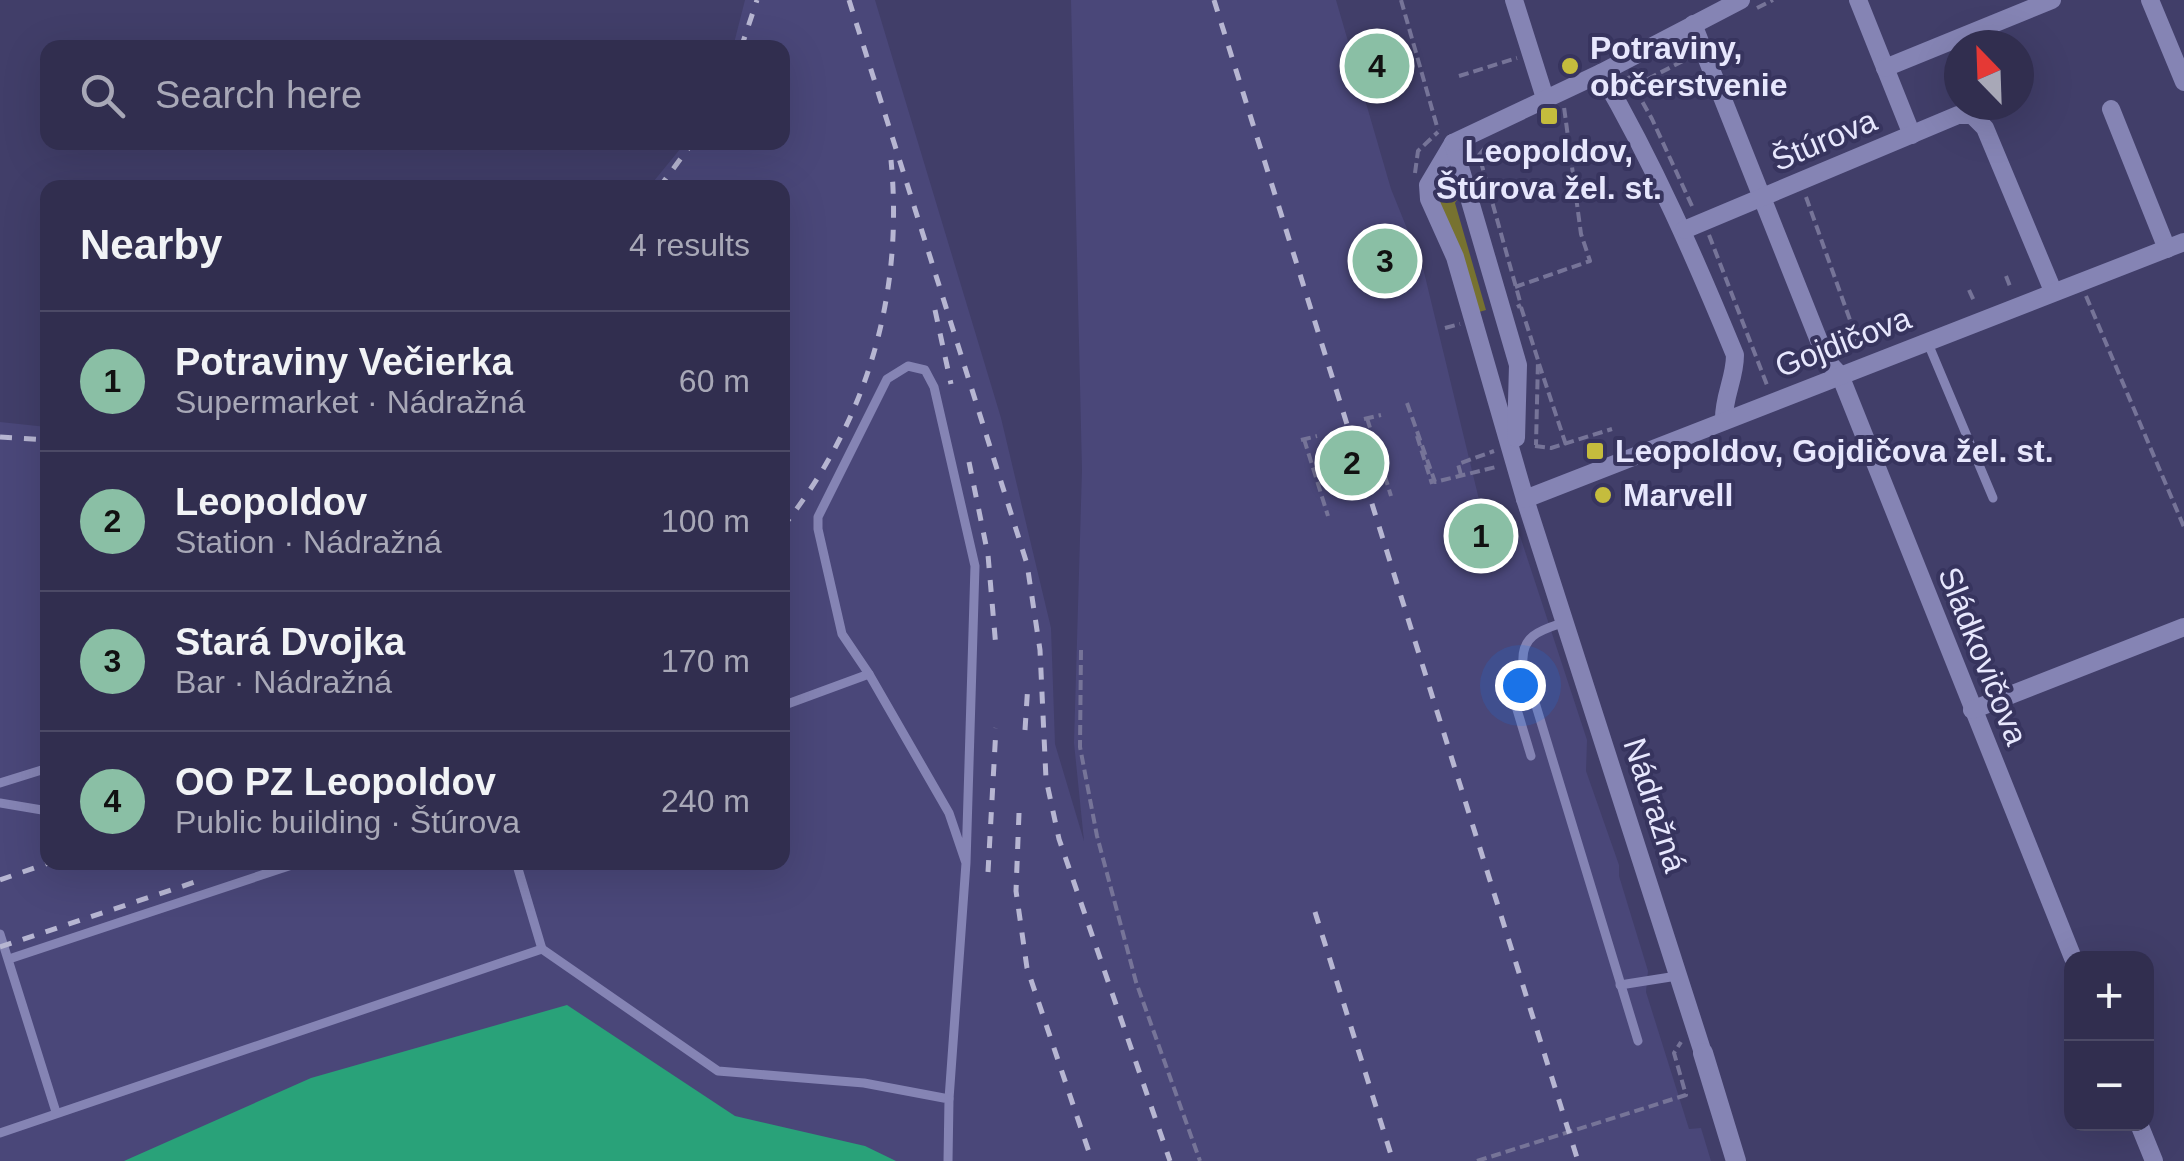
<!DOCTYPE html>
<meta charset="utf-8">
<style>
:root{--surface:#312e4f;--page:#393656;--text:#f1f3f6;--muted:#a8a8b7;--line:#4c4a66;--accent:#8abfa5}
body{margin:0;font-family:Helvetica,sans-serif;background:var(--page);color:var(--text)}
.controls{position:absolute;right:30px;bottom:30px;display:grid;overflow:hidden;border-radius:20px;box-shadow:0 10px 40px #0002}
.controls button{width:90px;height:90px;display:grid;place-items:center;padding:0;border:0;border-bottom:2px solid var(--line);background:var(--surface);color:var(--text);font:50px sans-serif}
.compass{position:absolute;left:1944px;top:30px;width:90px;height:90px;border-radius:50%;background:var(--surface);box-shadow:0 10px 40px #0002;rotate:337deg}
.you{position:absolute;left:1520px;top:685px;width:35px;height:35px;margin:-25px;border:8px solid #fff;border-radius:50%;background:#1a73e8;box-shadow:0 0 0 15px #1a73e833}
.badge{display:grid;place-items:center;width:65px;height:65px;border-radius:50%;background:var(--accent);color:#111;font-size:32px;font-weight:700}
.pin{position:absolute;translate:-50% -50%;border:5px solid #fff;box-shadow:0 2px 10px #0006}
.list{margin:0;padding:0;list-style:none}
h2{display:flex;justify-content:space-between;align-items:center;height:130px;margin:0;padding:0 40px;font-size:42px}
h2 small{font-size:32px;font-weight:400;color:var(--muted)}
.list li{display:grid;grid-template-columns:65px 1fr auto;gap:30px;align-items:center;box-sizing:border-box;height:140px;padding:0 40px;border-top:2px solid var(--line)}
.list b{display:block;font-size:38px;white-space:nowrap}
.list p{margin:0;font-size:32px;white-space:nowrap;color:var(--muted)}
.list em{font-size:32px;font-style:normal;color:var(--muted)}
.icon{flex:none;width:55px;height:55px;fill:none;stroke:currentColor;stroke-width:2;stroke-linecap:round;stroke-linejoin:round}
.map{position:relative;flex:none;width:2184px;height:1161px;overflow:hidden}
.search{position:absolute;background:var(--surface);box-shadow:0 10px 40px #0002;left:40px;top:40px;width:750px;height:110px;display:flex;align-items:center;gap:25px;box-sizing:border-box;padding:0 35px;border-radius:20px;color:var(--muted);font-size:38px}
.panel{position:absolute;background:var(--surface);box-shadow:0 10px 40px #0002;left:40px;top:180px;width:750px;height:690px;border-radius:20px}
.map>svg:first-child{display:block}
</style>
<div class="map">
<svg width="2184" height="1161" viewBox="0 0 2184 1161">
<rect width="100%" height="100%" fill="#413e69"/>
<polygon fill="#4a4779" points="745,0 875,0 1001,418 1051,628 1055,744 1084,841 1074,743 1082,470 1071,0 1336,0 1391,189 1423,268 1490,545 1520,536 1587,740 1586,771 1619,865 1619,876 1648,971 1646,992 1689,1129 1701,1128 1711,1161 0,1161 0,422 47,427 48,862 782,862 782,188 649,187 685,143 782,142 782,48 733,47"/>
<polygon fill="#777230" points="1447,183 1463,191 1455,203 1486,310 1479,312 1436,202 1437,187"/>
<polygon fill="#29a279" points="567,1005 735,1116 865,1146 896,1161 124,1161 311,1078"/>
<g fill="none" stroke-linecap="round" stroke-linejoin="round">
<g stroke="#767498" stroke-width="4" stroke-dasharray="10 5" stroke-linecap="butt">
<polyline points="1401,0 1438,130"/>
<polyline points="1757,8 1773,0"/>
<polyline points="1459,76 1517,58"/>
<polyline points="1628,76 1652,119 1692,206"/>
<polyline points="1634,86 1687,59"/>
<polyline points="1485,148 1479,155 1521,305 1517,307"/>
<polyline points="1415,173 1418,151 1438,132"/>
<polyline points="1806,197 1860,348"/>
<polyline points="1709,235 1767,385"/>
<polyline points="2006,276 2011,289"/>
<polyline points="1515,287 1590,261 1581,234 1564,107"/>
<polyline points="1969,290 1975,303"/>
<polyline points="2086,296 2184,527"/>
<polyline points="1521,307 1538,360 1536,445"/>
<polyline points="1445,328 1460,324"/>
<polyline points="1539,364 1566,445"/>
<polyline points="1407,403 1435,482 1496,467"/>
<polyline points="1367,418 1391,496"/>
<polyline points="1364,419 1381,415"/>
<polyline points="1417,436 1432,484"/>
<polyline points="1304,439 1328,516"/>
<polyline points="1301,440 1317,436"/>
<polyline points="1535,446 1551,448 1612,429"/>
<polyline points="1461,475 1458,464 1494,451"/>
<polyline points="1081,650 1080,747 1097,836 1136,982 1200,1161"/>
<polyline points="1477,1161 1686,1095 1674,1053 1681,1042"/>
</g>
<g stroke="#8584b4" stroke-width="9">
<polyline points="1927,341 1993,498"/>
<path d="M1565,622C1541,630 1521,635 1523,663L1638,1041"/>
<polyline points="1529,683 1515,688 1512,693 1531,756"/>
<polyline points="782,706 869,674"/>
<polyline points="0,783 48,768"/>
<polyline points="0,803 48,811"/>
<polyline points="516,862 542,949"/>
<polyline points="0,934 56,1112"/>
<polyline points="9,959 301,862"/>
<polyline points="1620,985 1677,976"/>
<polyline points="949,1099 966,863 949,813 869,674 842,634 818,529 818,517 887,379 908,366 925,370 934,387 975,566 966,863"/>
<polyline points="0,1133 542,949 718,1071 864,1083 949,1099 948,1161"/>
</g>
<g stroke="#8584b4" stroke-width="18">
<polyline points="1514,0 1545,98"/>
<polyline points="1858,0 1912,135"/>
<polyline points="2150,0 2184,82"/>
<polyline points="1693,24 1827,361 1840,375 2073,958"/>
<polyline points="1885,68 2052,0"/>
<path d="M1601,73C1654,164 1695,258 1735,355C1735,379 1723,397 1724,421"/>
<polyline points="2111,109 2167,249"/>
<polyline points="1453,143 1428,185 1429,199 1455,257 1525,499 1703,1053"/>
<polyline points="1453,143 1518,365 1516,438"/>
<polyline points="1453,143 1601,73 1741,0"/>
<polyline points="1684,230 1958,115 1972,115 1985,128 2053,291"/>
<polyline points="1525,499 2184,242"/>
<polyline points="1972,710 2184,627"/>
<polyline points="2139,1124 2154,1161"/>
</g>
<polyline stroke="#8584b4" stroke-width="20" points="1703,1053 1736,1161"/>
<g stroke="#b7b6d2" stroke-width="5" stroke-dasharray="12 12" stroke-linecap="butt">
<polyline points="849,0 1027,564 1040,650 1046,779 1059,839 1170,1161"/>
<polyline points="1214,0 1578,1161"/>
<polyline points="741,48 757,0"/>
<polyline points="659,188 693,142"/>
<polyline points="935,310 951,384"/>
<polyline points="0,437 48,440"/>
<polyline points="969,462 988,555 996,648"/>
<path d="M782,528C867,422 904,295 891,160"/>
<polyline points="1025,730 1028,683"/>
<polyline points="1019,813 1016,891 1027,968 1092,1161"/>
<polyline points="988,872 996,728"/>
<polyline points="0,880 51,862"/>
<polyline points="1315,912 1393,1161"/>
<polyline points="0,947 204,879"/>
</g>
</g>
<g fill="#c5bc3d" stroke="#37345e" stroke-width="4">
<circle cx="1570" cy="66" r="10"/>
<rect x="1539" y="106" width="20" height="20" rx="5"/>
<rect x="1585" y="441" width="20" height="20" rx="5"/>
<circle cx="1603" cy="495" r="10"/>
</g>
<g text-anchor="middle" stroke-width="8" stroke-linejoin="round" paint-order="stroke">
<g font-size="32" font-weight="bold" fill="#e7e7fd" stroke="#37345e" text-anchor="start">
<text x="1590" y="59">Potraviny,<tspan x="1590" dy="37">občerstvenie</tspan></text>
<text x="1549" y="162" text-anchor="middle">Leopoldov,<tspan x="1549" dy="37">Štúrova žel. st.</tspan></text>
<text x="1615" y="462">Leopoldov, Gojdičova žel. st.</text>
<text x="1623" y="506">Marvell</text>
</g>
<g font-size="32" fill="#e7e7fd" stroke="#37345e">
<text transform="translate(1824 140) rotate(-23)" y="11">Štúrova</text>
<text transform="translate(1843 342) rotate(-21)" y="11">Gojdičova</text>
<text transform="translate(1983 656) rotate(68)" y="11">Sládkovičova</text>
<text transform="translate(1655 805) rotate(72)" y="11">Nádražná</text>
</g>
</g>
</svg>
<div class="controls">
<button>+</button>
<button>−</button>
</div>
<svg class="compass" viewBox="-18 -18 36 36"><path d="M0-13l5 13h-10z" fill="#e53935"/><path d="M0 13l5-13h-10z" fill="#a8a8b7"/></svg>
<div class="you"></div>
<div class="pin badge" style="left:1481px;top:536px">1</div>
<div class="pin badge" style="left:1352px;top:463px">2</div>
<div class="pin badge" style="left:1385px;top:261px">3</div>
<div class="pin badge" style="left:1377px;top:66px">4</div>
<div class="search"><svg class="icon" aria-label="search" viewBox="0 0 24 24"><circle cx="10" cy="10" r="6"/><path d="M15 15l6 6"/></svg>Search here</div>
<section class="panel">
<h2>Nearby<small>4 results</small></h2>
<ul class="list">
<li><span class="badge">1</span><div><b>Potraviny Večierka</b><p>Supermarket · Nádražná</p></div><em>60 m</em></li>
<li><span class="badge">2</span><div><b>Leopoldov</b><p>Station · Nádražná</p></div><em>100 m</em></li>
<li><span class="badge">3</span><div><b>Stará Dvojka</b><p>Bar · Nádražná</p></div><em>170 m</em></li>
<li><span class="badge">4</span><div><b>OO PZ Leopoldov</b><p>Public building · Štúrova</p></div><em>240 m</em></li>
</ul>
</section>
</div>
